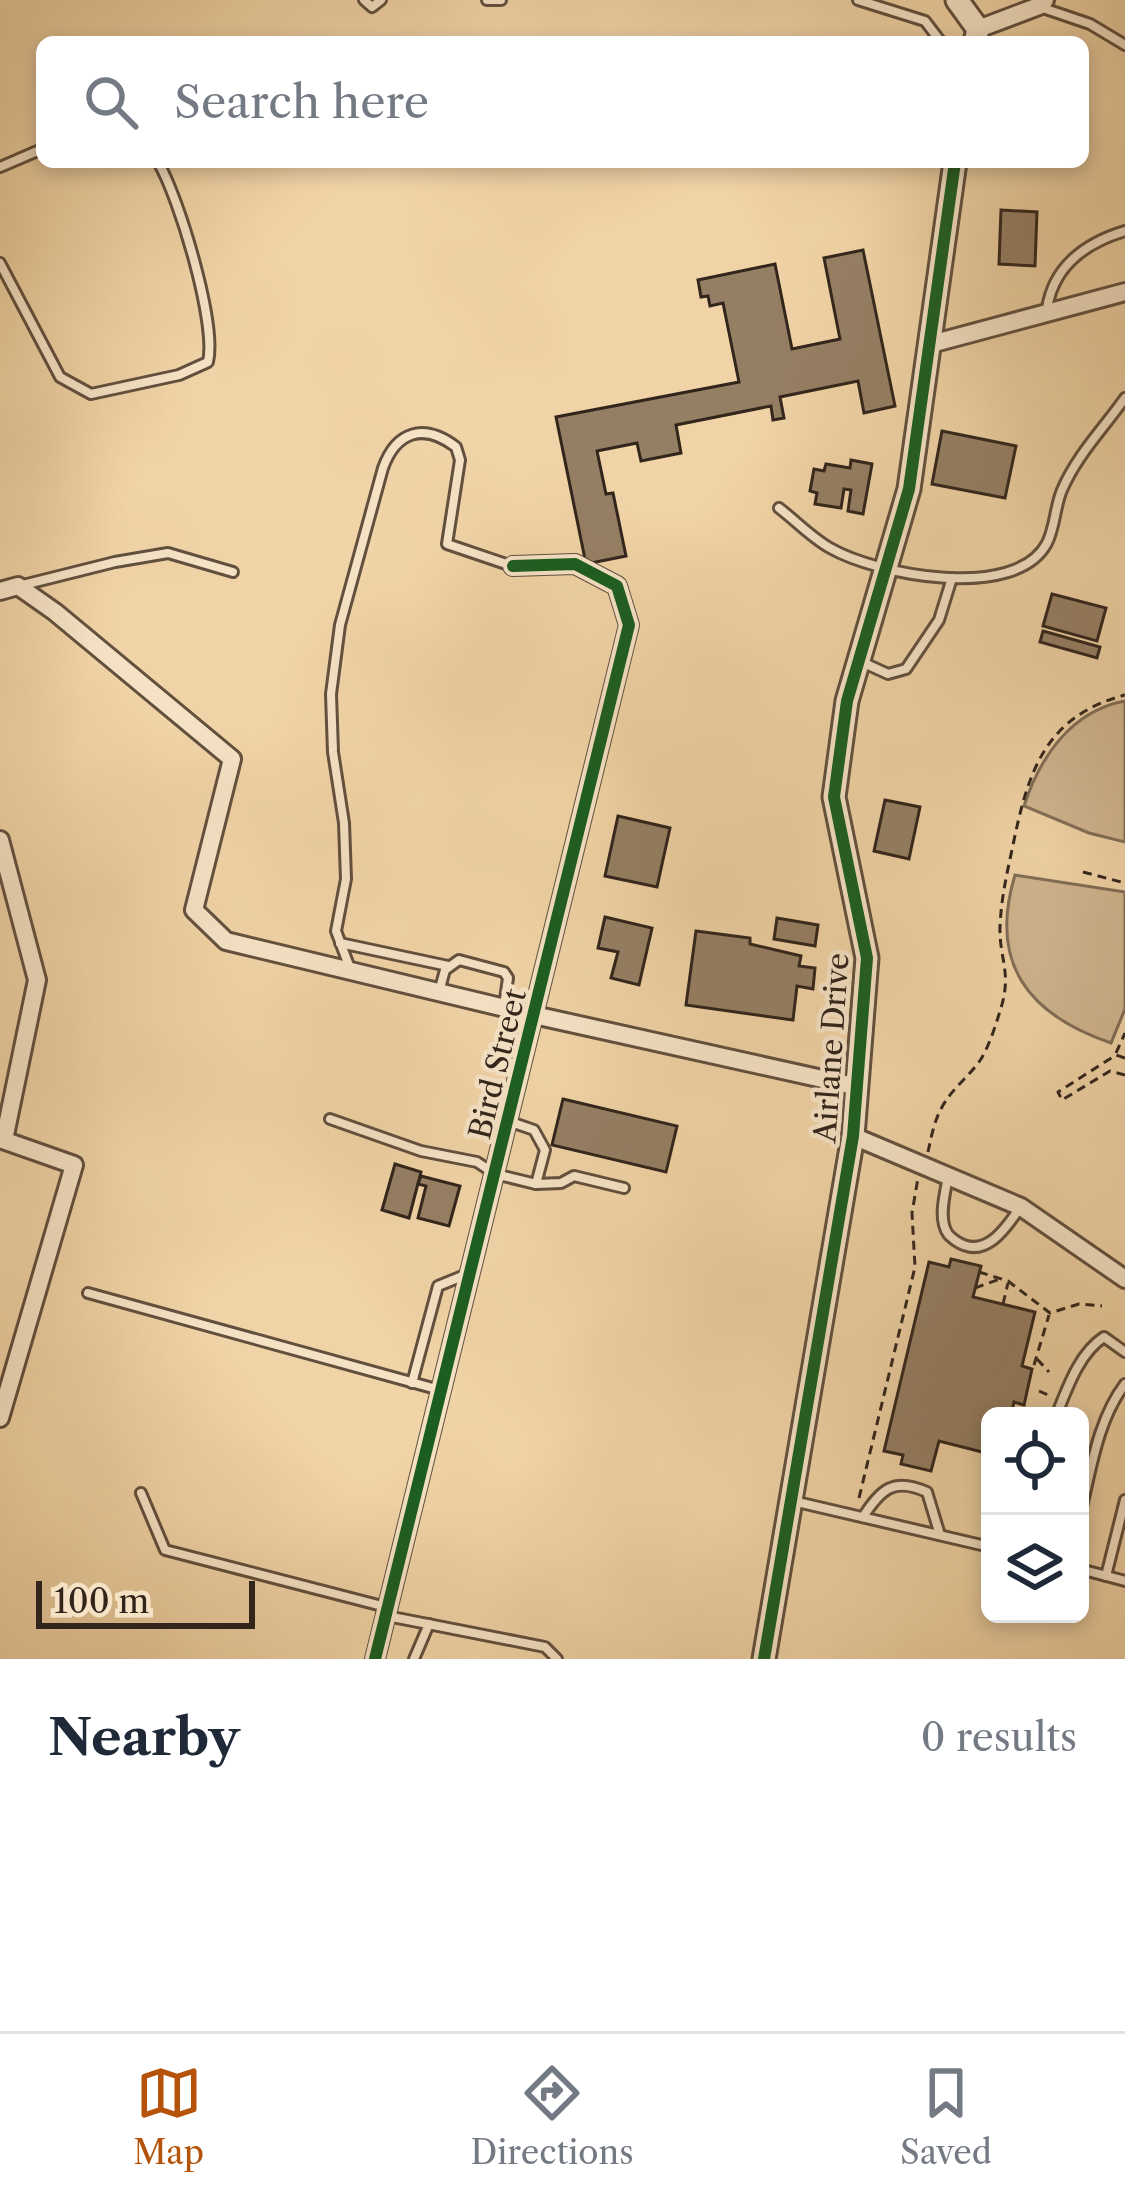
<!DOCTYPE html>
<style>
:root{--surface:#fff;--page:#f2f2f3;--text:#1f2937;--muted:#747a83;--line:#e0e1e3;--accent:#b45309}
body{margin:0;font-family:"Libre Caslon Text",serif;background:var(--page);color:var(--text)}
.controls{position:absolute;right:36px;bottom:36px;display:grid;overflow:hidden;border-radius:18px;box-shadow:0 6px 18px #0003}
.controls button{width:108px;height:108px;display:grid;place-items:center;padding:0;border:0;border-bottom:3px solid var(--line);background:var(--surface);color:var(--text);font:60px sans-serif}
.scale{position:absolute;left:36px;bottom:30px;width:219px;box-sizing:border-box;padding-left:12px;border:6px solid #32251c;border-top:0;font-size:33px;line-height:42px;white-space:nowrap;color:#32251c;-webkit-text-stroke:9px #f5e2c5;paint-order:stroke}
.list{margin:0;padding:0;list-style:none}
h2{display:flex;justify-content:space-between;align-items:center;height:156px;margin:0;padding:0 48px;font-size:51px}
h2 small{font-size:39px;font-weight:400;color:var(--muted)}
.icon{flex:none;width:66px;height:66px;fill:none;stroke:currentColor;stroke-width:2;stroke-linecap:round;stroke-linejoin:round}
.map{position:relative;flex:none;width:1125px;height:1659px;overflow:hidden}
.search{position:absolute;background:var(--surface);box-shadow:0 6px 18px #0003;left:36px;right:36px;top:36px;height:132px;display:flex;align-items:center;gap:30px;box-sizing:border-box;padding:0 42px;border-radius:18px;color:var(--muted);font-size:45px}
.sheet{height:372px;background:var(--surface)}
nav{display:flex;justify-content:space-around;align-items:center;box-sizing:border-box;height:168px;border-top:3px solid var(--line);background:var(--surface);font-size:33px;color:var(--muted)}
nav a{display:grid;justify-items:center;gap:6px}
nav .on{color:var(--accent)}
.map>svg:first-child{display:block}
</style>
<div class="map">
<svg width="1125" height="1659" viewBox="0 0 1125 1659">
<rect width="100%" height="100%" fill="#f0d3a6"/>
<filter id="stains"><feTurbulence type="fractalNoise" baseFrequency=".00167" numOctaves="4"/><feColorMatrix values="0 0 0 0 .2 0 0 0 0 .09 0 0 0 0 .02 0 0 0 .5 -.17"/></filter>
<radialGradient id="worn" r=".72"><stop offset=".6" stop-color="#630" stop-opacity="0"/><stop offset="1" stop-color="#630" stop-opacity=".3"/></radialGradient>
<g fill="#d0b58f" stroke="#816d56" stroke-width="3">
<path d="M1125,701V842L1089,833L1024,806C1040,757 1071,711 1125,701Z"/>
<path d="M1015,875L1125,892V1009L1111,1043C1029,1015 988,964 1015,875Z"/>
</g>
<g fill="#957f64" stroke="#32251c" stroke-width="3">
<polygon points="1001,210 1037,212 1035,266 999,264"/>
<polygon points="863,250 895,406 864,413 858,381 780,397 784,418 773,420 771,406 676,425 681,453 641,461 637,443 597,451 606,494 613,493 626,556 586,564 556,417 739,382 723,303 710,306 708,296 701,297 698,280 775,264 792,349 840,339 824,258"/>
<polygon points="942,431 1016,446 1005,498 932,484"/>
<polygon points="851,460 872,464 863,514 848,511 851,490 844,489 841,508 815,504 817,493 810,491 814,469 824,471 826,464 850,468"/>
<polygon points="1052,594 1106,608 1097,641 1043,626"/>
<polygon points="1043,631 1100,647 1097,658 1040,642"/>
<polygon points="885,800 920,807 909,859 874,851"/>
<polygon points="618,816 670,828 657,887 605,876"/>
<polygon points="605,917 652,928 639,985 611,978 618,952 598,948"/>
<polygon points="777,918 818,925 815,946 774,939"/>
<polygon points="696,931 750,938 750,944 801,956 799,966 815,968 813,989 797,986 793,1020 686,1005"/>
<polygon points="563,1099 677,1126 666,1172 552,1145"/>
<polygon points="395,1164 421,1172 409,1218 382,1210"/>
<polygon points="421,1176 460,1186 449,1226 418,1218 426,1186 418,1184"/>
<polygon points="951,1259 981,1266 973,1297 1035,1312 1022,1366 1032,1369 1024,1405 1014,1402 1011,1416 990,1416 990,1454 939,1441 931,1471 901,1464 903,1455 884,1451 929,1262 949,1267"/>
</g>
<g fill="none" stroke-linecap="round" stroke-linejoin="round">
<g stroke="#62503e" stroke-width="14">
<g id="service">
<polyline points="364,0 372,7 381,0"/>
<polyline points="487,0 501,0"/>
<polyline points="858,0 925,21 941,42"/>
<polyline points="1040,7 1090,24 1125,45"/>
<polyline points="0,167 42,149"/>
<path d="M0,263L60,377L91,394L179,375L208,362C217,324 179,197 158,162"/>
<path d="M1047,309C1053,267 1085,243 1125,231"/>
<path d="M779,508C796,521 812,538 830,548C877,575 1016,602 1047,543C1055,528 1055,506 1062,490C1077,455 1103,429 1125,398"/>
<polyline points="19,586 115,562 168,553 233,572"/>
<polyline points="864,663 888,674 906,669 939,620 952,578"/>
<polyline points="340,943 448,966"/>
<path d="M351,971L336,931L346,879L344,823L333,752L331,694L340,625L383,468C396,432 423,422 456,447L460,460L447,544L512,566"/>
<polyline points="439,992 445,970 459,960 504,972 508,978 504,1006"/>
<polyline points="330,1119 421,1151 477,1162 495,1174 536,1184 561,1183 574,1176 624,1188"/>
<polyline points="511,1122 534,1130 545,1150 536,1184"/>
<path d="M948,1175C946,1190 940,1210 944,1225C946,1233 949,1236 956,1241C984,1260 1005,1230 1019,1209"/>
<polyline points="88,1293 440,1390"/>
<polyline points="412,1383 438,1286 465,1275"/>
<path d="M1056,1416C1067,1389 1079,1353 1104,1337L1125,1352"/>
<polyline points="141,1493 165,1550 386,1607"/>
<polyline points="793,1501 990,1547"/>
<path d="M1080,1515C1091,1471 1097,1421 1125,1384"/>
<path d="M863,1517C881,1489 894,1477 927,1492L940,1535"/>
<polyline points="1080,1569 1125,1581"/>
<polyline points="1106,1576 1125,1500"/>
<polyline points="387,1616 545,1647 557,1659"/>
<polyline points="414,1659 429,1624"/>
</g>
</g>
<g stroke="#62503e" stroke-width="22">
<g id="minor">
<polyline points="978,29 1039,6 1045,0"/>
<polyline points="931,344 1125,292"/>
<polyline points="0,591 18,586 55,612 232,759 194,910 226,941 534,1015 854,1086"/>
<polyline points="0,840 37,980 4,1140"/>
<polyline points="853,1136 1021,1207 1125,1279"/>
<polyline points="0,1139 74,1165 0,1418"/>
<polyline points="375,1659 629,625 617,586 575,564 513,566"/>
</g>
</g>
<g stroke="#62503e" stroke-width="27">
<g id="tertiary">
<polyline points="957,0 978,29 975,42"/>
<polyline points="764,1659 853,1136 867,958 834,797 847,701 909,489 955,162"/>
</g>
</g>
<g stroke="#32251c" stroke-width="3" stroke-dasharray="9 6" stroke-linecap="butt">
<polyline points="1083,872 1125,883"/>
<polyline points="1116,1053 1125,1033"/>
<polyline points="1125,1058 1116,1055 1058,1092 1062,1100 1110,1071 1125,1075"/>
<path d="M928,1152C931,1138 934,1122 941,1109C951,1089 969,1077 981,1059C990,1044 996,1024 1001,1008C1012,972 999,958 1000,927C1001,899 1007,873 1013,845C1028,772 1045,716 1125,695"/>
<polyline points="979,1272 1008,1281 1050,1313 1079,1304 1102,1306"/>
<polyline points="975,1288 1000,1279"/>
<polyline points="1003,1304 1008,1283"/>
<polyline points="1037,1359 1049,1372"/>
<polyline points="1034,1365 1049,1315"/>
<polyline points="1039,1391 1050,1396"/>
<polyline points="859,1498 915,1267 912,1213 918,1178"/>
</g>
<use href="#service" stroke="#f5e2c5" stroke-width="8"/>
<use href="#minor" stroke="#f5e2c5" stroke-width="16"/>
<use href="#tertiary" stroke="#f5e2c5" stroke-width="21"/>
<g stroke="#f5e2c5" stroke-width="20">
<g id="cycleway">
<polyline points="375,1659 629,625 617,586 575,564 513,566"/>
<polyline points="764,1659 853,1136 867,958 834,797 847,701 909,489 955,162"/>
</g>
</g>
<use href="#cycleway" stroke="#1b5e20" stroke-width="12"/>
</g>
<g text-anchor="middle" stroke-width="9" stroke-linejoin="round" paint-order="stroke">
<g font-size="30" fill="#32251c" stroke="#f5e2c5">
<text transform="translate(832 1048) rotate(-86)" y="10">Airlane Drive</text>
<text transform="translate(498 1064) rotate(-76)" y="10">Bird Street</text>
</g>
</g>
<rect width="100%" height="100%" filter="url(#stains)"/>
<rect width="100%" height="100%" fill="url(#worn)"/>
</svg>
<div class="controls">
<button><svg class="icon" aria-label="locate" viewBox="0 0 24 24"><circle cx="12" cy="12" r="6"/><path d="M12 2v4M12 18v4M2 12h4M18 12h4"/></svg></button>
<button><svg class="icon" aria-label="layers" viewBox="0 0 24 24"><path d="M12 4l9 5-9 5-9-5zM3 14l9 5 9-5"/></svg></button>
</div>
<div class="scale">100 m</div>
<div class="search"><svg class="icon" aria-label="search" viewBox="0 0 24 24"><circle cx="10" cy="10" r="6"/><path d="M15 15l6 6"/></svg>Search here</div>
</div>
<section class="sheet">
<h2>Nearby<small>0 results</small></h2>
<ul class="list">
</ul>
</section>
<nav>
<a class="on"><svg class="icon" aria-label="map" viewBox="0 0 24 24"><path d="M3 6l6-2 6 2 6-2v14l-6 2-6-2-6 2zM9 4v14M15 6v14"/></svg>Map</a>
<a><svg class="icon" aria-label="directions" viewBox="0 0 24 24"><path d="M12 3l9 9-9 9-9-9zM9 14v-3h6M13 9l2 2-2 2"/></svg>Directions</a>
<a><svg class="icon" aria-label="saved" viewBox="0 0 24 24"><path d="M7 4h10v16l-5-4-5 4z"/></svg>Saved</a>
</nav>
